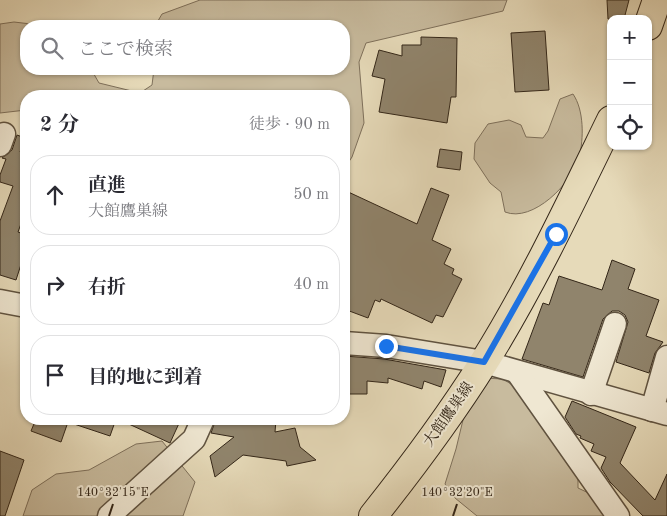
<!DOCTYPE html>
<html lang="ja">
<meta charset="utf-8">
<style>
:root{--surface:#fff;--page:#f2f2f3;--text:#2b2b33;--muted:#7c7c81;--line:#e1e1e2}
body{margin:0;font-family:"Old Standard TT","Noto Serif JP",serif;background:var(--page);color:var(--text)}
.controls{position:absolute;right:15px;top:15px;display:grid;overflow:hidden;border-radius:10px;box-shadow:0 1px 4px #0004}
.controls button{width:45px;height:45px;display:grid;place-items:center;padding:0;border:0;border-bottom:1px solid var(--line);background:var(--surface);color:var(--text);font:25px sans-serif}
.stop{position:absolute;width:15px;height:15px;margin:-11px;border:4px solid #1a73e8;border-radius:50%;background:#fff}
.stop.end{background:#1a73e8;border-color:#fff;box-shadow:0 1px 5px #0008}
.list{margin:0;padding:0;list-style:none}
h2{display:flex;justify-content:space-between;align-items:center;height:65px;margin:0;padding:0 20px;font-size:21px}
h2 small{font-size:16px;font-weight:400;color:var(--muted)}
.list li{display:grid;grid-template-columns:32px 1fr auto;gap:15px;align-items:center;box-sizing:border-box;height:80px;margin:0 10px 10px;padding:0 10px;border:1px solid var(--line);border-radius:20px}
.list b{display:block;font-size:19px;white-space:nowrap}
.list p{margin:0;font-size:16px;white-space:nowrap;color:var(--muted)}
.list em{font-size:16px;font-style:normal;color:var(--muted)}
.icon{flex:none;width:28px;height:28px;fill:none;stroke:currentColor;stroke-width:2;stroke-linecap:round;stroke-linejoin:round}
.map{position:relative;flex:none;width:667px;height:516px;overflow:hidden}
.search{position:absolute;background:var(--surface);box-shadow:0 1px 4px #0004;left:20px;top:20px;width:330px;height:55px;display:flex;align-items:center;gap:12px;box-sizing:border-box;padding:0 18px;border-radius:20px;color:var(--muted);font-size:19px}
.panel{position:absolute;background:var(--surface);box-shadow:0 1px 4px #0004;left:20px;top:90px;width:330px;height:335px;border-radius:20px}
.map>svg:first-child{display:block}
</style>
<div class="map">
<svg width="667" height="516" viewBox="0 0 667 516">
<rect width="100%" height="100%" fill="#e6dab9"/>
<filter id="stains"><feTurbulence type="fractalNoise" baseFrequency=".004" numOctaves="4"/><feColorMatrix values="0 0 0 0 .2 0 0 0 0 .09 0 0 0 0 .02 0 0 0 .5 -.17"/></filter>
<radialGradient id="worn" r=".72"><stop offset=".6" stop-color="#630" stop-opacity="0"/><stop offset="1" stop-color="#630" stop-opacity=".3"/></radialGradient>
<g fill="#c8bb9e" stroke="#7e705b">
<polygon points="200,0 507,0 503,11 366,43 359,62 364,123 352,157 344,169 344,96 26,96 26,110 0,113 0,24 14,22 48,26 26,26 26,69 91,69 99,83 140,93 152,85 154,69 344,69 344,26 155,26 162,14"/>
<path d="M573,94C584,110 584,138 579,158C572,183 533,223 505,212L501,192L490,183L474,159L475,143L488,124L509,120L521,125L526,137L543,138L548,131L560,99Z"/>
<polygon points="482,378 503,379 517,388 578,474 578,488 597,497 610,516 477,516 455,498 445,484 456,449 468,399"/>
<polygon points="162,441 195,482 183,516 23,516 32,490 56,474 89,470 136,444"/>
</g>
<g fill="#90846c" stroke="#332618">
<polygon points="607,0 629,0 624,19 608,19"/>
<polygon points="545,31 549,90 515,92 511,33"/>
<polygon points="421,37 457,38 456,97 451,97 447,123 379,112 385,79 372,76 379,50 402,56 402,45 421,45"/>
<polygon points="17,135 25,138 20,152 26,154 26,210 18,232 26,235 26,249 16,280 0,275 0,221 13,186 0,182 0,175 6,159 2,158 12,150"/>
<polygon points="440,149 462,152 460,170 437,167"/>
<polygon points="431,188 449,195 432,240 451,249 444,264 454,269 452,274 462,279 443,317 436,315 432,323 381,299 380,302 375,300 368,318 344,309 344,190 417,224"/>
<polygon points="612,260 635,269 628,289 659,300 646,336 663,342 655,353 649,373 616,362 628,322 625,315 619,311 612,311 603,319 583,377 522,359 543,303 549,305 559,276 602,290"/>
<polygon points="344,356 384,359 446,370 441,387 424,381 422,389 388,378 388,383 367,381 367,394 346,394"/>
<polygon points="572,401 636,427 620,463 655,500 667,474 667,516 643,516 610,482 601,468 606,457 591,451 594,444 580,438 581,436 576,434 565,417"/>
<polygon points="36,419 116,419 110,436 68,422 61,442 31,431"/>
<polygon points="118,419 181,419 170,443"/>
<polygon points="216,419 276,420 275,432 295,428 300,447 316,460 287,466 286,461 243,455 215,477 210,456 234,437 211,433"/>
<polygon points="0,451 24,460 5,516 0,516"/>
</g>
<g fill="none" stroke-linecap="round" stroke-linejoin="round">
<g stroke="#605340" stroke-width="25">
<g id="minor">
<polyline points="0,145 4,134"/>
<polyline points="0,301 26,306"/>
<polyline points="344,343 386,346 484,362 667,414"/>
<polyline points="517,372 618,516"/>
<polyline points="591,394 615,324"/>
<polyline points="652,410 667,357"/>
<polyline points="109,516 194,439 203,419"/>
</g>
</g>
<g stroke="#332618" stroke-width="30">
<g id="major">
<polyline points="648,26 657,0"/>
<path d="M373,516C412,467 450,416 484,362C532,285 571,202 611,120"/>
</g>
</g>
<use href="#minor" stroke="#efe7d2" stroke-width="22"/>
<use href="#major" stroke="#e6dab9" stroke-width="28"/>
</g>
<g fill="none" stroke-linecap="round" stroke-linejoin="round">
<polyline stroke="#1a73e8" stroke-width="6" points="386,346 484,362 556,234"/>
</g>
<path fill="none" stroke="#332618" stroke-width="2" d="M109,516L113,504M453,516L457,504"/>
<g text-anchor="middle" stroke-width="4" stroke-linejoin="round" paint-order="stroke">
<g font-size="15" fill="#332618" stroke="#efe7d2">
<text transform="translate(448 414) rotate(-55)" y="5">大館鷹巣線</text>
</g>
</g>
<g font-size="12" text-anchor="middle" fill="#332618" stroke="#efe7d2" stroke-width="4" stroke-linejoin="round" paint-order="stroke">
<text x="113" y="496">140°32'15"E</text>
<text x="457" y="496">140°32'20"E</text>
</g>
<rect width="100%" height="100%" filter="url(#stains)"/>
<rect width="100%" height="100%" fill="url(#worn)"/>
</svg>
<div class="controls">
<button>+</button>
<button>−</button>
<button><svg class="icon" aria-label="locate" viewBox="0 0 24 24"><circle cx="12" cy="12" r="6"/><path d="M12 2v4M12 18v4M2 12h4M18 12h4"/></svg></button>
</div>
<div class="stop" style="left:556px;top:234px"></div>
<div class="stop end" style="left:386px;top:346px"></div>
<div class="search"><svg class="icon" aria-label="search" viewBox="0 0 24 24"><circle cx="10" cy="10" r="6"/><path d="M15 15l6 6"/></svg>ここで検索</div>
<section class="panel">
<h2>2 分<small>徒歩 · 90 m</small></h2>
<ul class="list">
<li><svg class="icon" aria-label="ahead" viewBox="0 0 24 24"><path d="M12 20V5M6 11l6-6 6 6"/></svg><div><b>直進</b><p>大館鷹巣線</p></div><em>50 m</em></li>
<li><svg class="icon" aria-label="right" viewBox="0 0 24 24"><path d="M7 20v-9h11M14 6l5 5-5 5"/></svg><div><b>右折</b></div><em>40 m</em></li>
<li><svg class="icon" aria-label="arrive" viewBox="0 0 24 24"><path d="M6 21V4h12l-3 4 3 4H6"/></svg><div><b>目的地に到着</b></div></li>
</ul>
</section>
</div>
